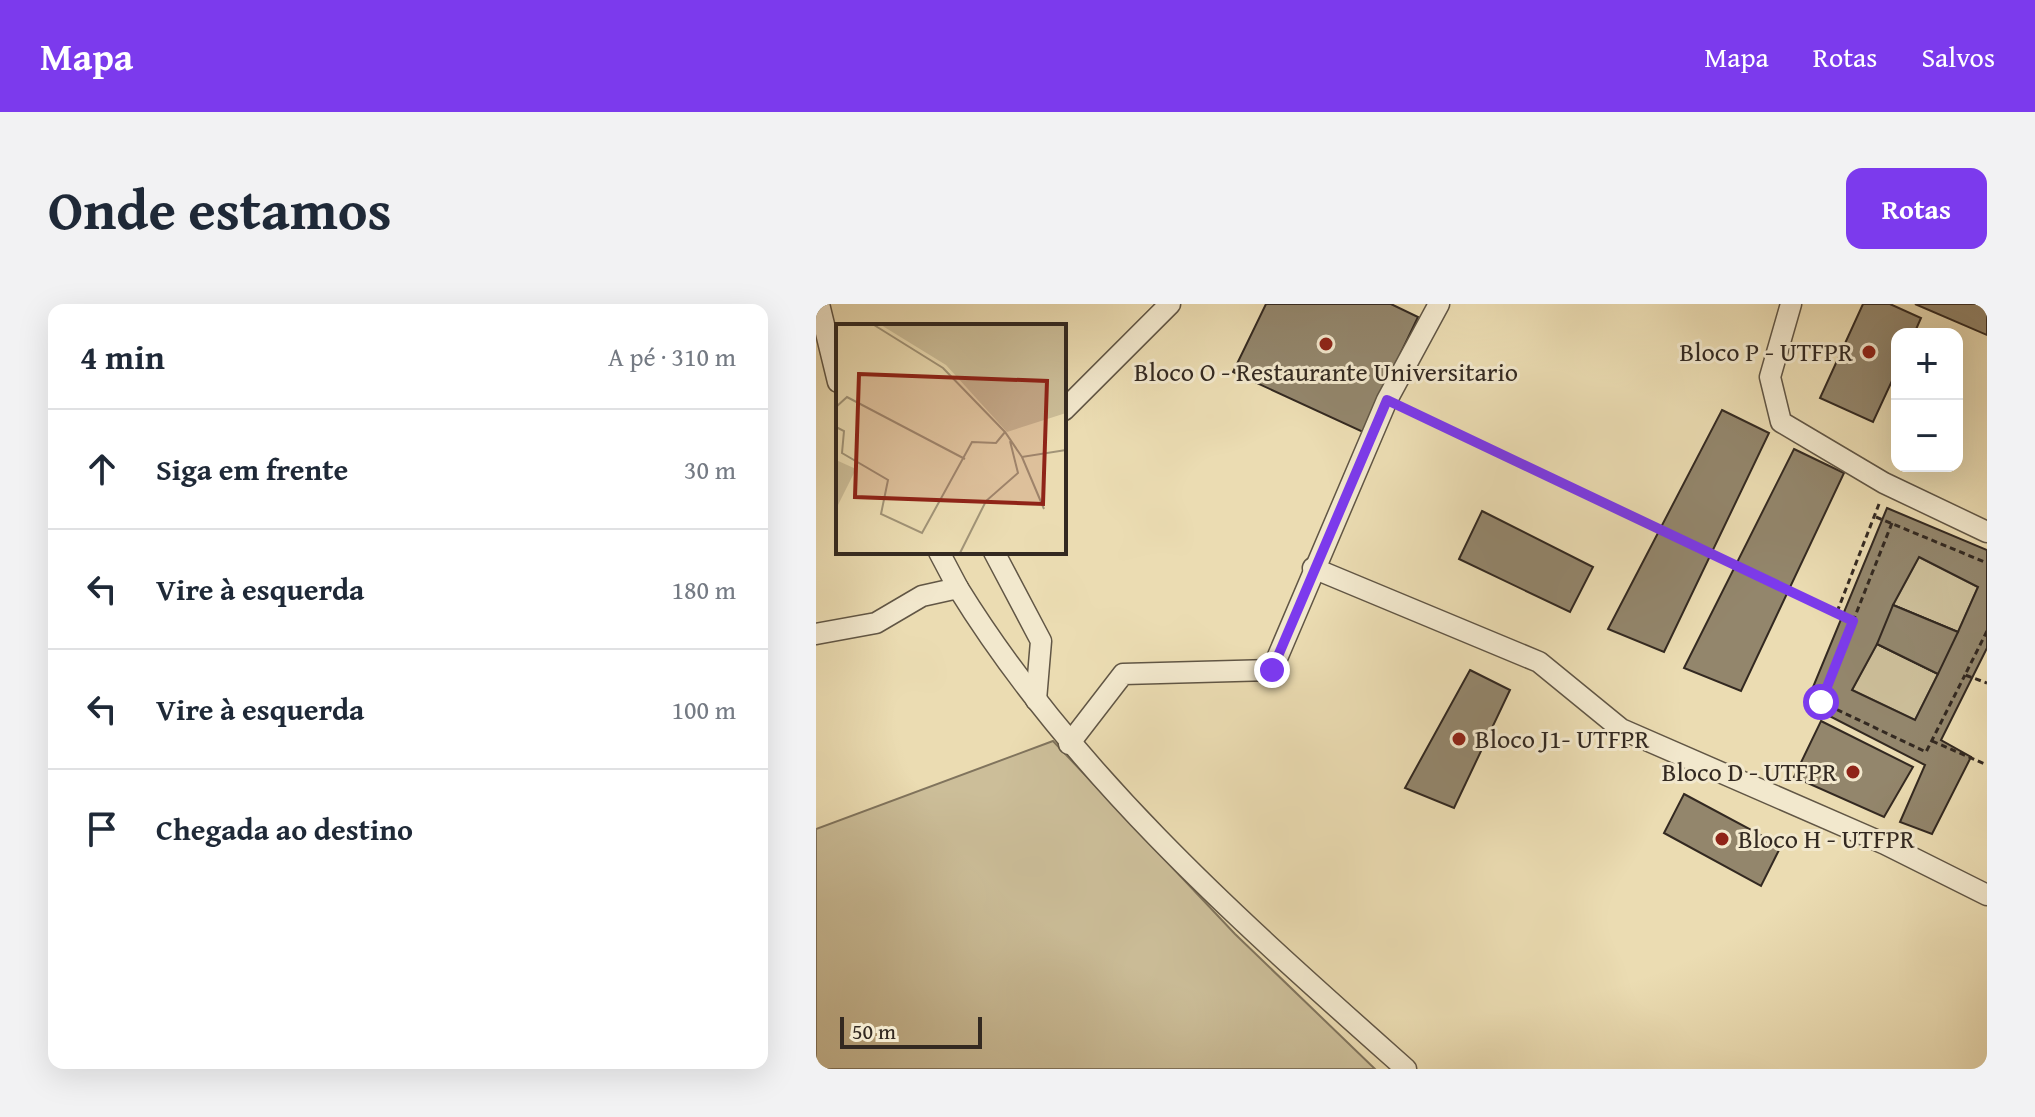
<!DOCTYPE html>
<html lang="pt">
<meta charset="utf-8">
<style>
:root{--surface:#fff;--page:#f2f2f3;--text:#1f2937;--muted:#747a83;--line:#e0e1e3;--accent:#7c3aed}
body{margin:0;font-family:"Gentium Book Plus",serif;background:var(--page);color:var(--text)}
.controls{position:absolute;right:24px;top:24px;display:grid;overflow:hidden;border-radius:16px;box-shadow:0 8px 32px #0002}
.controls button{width:72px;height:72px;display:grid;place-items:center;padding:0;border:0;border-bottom:2px solid var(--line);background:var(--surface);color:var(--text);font:40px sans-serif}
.scale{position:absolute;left:24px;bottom:20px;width:142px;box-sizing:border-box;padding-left:8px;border:4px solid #332921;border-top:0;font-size:22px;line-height:28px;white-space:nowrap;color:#332921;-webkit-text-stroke:6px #f2e8cd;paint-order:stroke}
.stop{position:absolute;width:24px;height:24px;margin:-18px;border:6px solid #7c3aed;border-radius:50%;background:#fff}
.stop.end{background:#7c3aed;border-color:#fff;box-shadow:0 2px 8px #0008}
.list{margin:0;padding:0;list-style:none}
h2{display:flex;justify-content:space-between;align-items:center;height:104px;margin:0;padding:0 32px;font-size:34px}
h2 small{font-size:26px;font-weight:400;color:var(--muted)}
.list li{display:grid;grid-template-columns:52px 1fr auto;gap:24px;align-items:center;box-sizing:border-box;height:120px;padding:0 32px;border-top:2px solid var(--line)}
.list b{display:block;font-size:30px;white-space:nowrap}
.list em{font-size:26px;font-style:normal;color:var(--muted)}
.icon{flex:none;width:44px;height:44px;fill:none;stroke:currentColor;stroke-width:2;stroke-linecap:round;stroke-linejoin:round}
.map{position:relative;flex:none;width:1171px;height:765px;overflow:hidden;border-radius:16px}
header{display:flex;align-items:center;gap:48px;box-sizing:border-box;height:112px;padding:0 40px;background:var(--accent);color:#fff}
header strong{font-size:38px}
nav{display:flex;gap:44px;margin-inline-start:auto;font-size:28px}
.intro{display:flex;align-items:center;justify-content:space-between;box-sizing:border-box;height:192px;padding:0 48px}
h1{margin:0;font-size:56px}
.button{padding:20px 36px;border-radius:16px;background:var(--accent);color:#fff;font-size:28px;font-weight:700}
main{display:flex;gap:48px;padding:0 48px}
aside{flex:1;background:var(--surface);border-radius:16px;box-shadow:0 8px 32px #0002}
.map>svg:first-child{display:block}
</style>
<header>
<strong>Mapa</strong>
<nav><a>Mapa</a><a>Rotas</a><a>Salvos</a></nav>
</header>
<div class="intro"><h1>Onde estamos</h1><a class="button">Rotas</a></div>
<main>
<aside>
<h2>4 min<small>A pé · 310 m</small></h2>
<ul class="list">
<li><svg class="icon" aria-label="ahead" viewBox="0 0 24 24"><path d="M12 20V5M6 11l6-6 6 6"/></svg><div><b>Siga em frente</b></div><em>30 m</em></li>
<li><svg class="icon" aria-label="left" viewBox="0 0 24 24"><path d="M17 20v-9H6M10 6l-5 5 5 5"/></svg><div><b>Vire à esquerda</b></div><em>180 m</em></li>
<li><svg class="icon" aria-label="left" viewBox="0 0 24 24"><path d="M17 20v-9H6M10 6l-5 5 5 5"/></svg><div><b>Vire à esquerda</b></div><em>100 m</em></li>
<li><svg class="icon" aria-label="arrive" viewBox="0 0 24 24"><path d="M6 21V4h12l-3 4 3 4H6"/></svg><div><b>Chegada ao destino</b></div></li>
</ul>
</aside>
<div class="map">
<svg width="1171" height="765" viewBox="0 0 1171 765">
<rect width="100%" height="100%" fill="#ebdcb2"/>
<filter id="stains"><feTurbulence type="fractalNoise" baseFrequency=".0025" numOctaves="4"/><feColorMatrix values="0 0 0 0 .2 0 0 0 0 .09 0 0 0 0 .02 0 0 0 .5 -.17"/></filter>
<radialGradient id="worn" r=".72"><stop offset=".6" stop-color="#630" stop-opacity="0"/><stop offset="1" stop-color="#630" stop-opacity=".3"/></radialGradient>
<g fill="#ccbe99" stroke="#80745d" stroke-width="2">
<polygon points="1103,253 1162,283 1142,328 1077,301"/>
<polygon points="1061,340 1122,370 1099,416 1036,386"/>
<polygon points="237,437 419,630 559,765 0,765 0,525"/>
</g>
<g fill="#93866c" stroke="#332921" stroke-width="2" fill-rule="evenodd">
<polygon points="450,0 575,0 602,13 547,128 417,68"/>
<polygon points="1047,0 1074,0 1105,14 1098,30 1081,30 1081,66 1057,118 1004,94"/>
<polygon points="1099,0 1171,0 1171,31"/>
<polygon points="906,106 953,129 848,348 792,325"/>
<polygon points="978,145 1028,169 925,387 868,364"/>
<path d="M1071,204L1171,246V344L1125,436L1155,453L1116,530L1084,518L1109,461L990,400ZM1103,253L1162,283L1142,328L1077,301ZM1061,340L1122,370L1099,416L1036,386Z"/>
<polygon points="666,207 777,263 754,308 643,255"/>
<polygon points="1077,301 1142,328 1122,370 1061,340"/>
<polygon points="654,366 694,386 638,504 589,484"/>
<polygon points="1005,417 1097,463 1068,513 978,473"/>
<polygon points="868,490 965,542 945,582 848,529"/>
</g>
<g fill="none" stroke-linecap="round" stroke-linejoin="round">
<g stroke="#615645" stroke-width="23">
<g id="minor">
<polyline points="3,0 22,78"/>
<polyline points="975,0 954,73 965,118 1068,179 1171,228"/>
<polyline points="248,106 354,0"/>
<polyline points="123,248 142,284"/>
<polyline points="178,248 225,337 220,396"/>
<polyline points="497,264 723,358 805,425 1069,540 1171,591"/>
<path d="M0,330L60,319L106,292L142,284C258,472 426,619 590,765"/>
<polyline points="253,440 307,370 456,366 571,96 623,0"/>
</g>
</g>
<g stroke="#332921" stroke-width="3" stroke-dasharray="6 4" stroke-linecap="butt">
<polyline points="589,105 1037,317"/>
<polyline points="1060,213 1171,259"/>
<polyline points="1076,219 1005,398 1110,448 1149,371"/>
<polyline points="1021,308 1063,200"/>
<polyline points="1171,327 1149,371 1171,379"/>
<polyline points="1116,437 1171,461"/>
</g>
<use href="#minor" stroke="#f2e8cd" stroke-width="20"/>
</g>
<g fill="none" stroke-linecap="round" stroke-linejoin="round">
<polyline stroke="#7c3aed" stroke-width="10" points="456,366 571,96 1037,317 1005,398"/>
</g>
<g fill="#8f2418" stroke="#f2e8cd" stroke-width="3">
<circle cx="510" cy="40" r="8"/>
<circle cx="1053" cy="48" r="8"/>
<circle cx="643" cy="435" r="8"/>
<circle cx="1037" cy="468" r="8"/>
<circle cx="906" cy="535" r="8"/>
</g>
<g text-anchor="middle" stroke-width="6" stroke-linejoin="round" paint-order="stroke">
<g font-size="26" fill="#332921" stroke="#f2e8cd" text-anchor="end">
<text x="1037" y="57">Bloco P - UTFPR</text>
<text x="510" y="77" text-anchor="middle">Bloco O - Restaurante Universitario</text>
<text x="659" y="444" text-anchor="start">Bloco J1- UTFPR</text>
<text x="1021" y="477">Bloco D - UTFPR</text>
<text x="922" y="544" text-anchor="start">Bloco H - UTFPR</text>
</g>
</g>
<g transform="translate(20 20)">
<rect width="230" height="230" fill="#ebdcb2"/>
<path d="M45,1H230V89L171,108L110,41ZM0,136L20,145L0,185Z" fill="#ccbe99"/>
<path fill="none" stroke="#a19478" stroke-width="2" d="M38,1L107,44L169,108L186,133L230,126M0,83L11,73L129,135M0,103L8,107L6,129L52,156L45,190L86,209L136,118L160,119L169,108M186,133L208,185M124,229L150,177L182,149L174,117"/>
<path fill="#8f2418" fill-opacity="0.15" stroke="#8f2418" stroke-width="4" d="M23,50L211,57L207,180L19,173Z"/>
<rect width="230" height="230" fill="none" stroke="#332921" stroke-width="4"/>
</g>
<rect width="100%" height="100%" filter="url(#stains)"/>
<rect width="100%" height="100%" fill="url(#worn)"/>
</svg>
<div class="controls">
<button>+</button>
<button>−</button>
</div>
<div class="scale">50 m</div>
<div class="stop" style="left:1005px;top:398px"></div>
<div class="stop end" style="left:456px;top:366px"></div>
</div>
</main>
